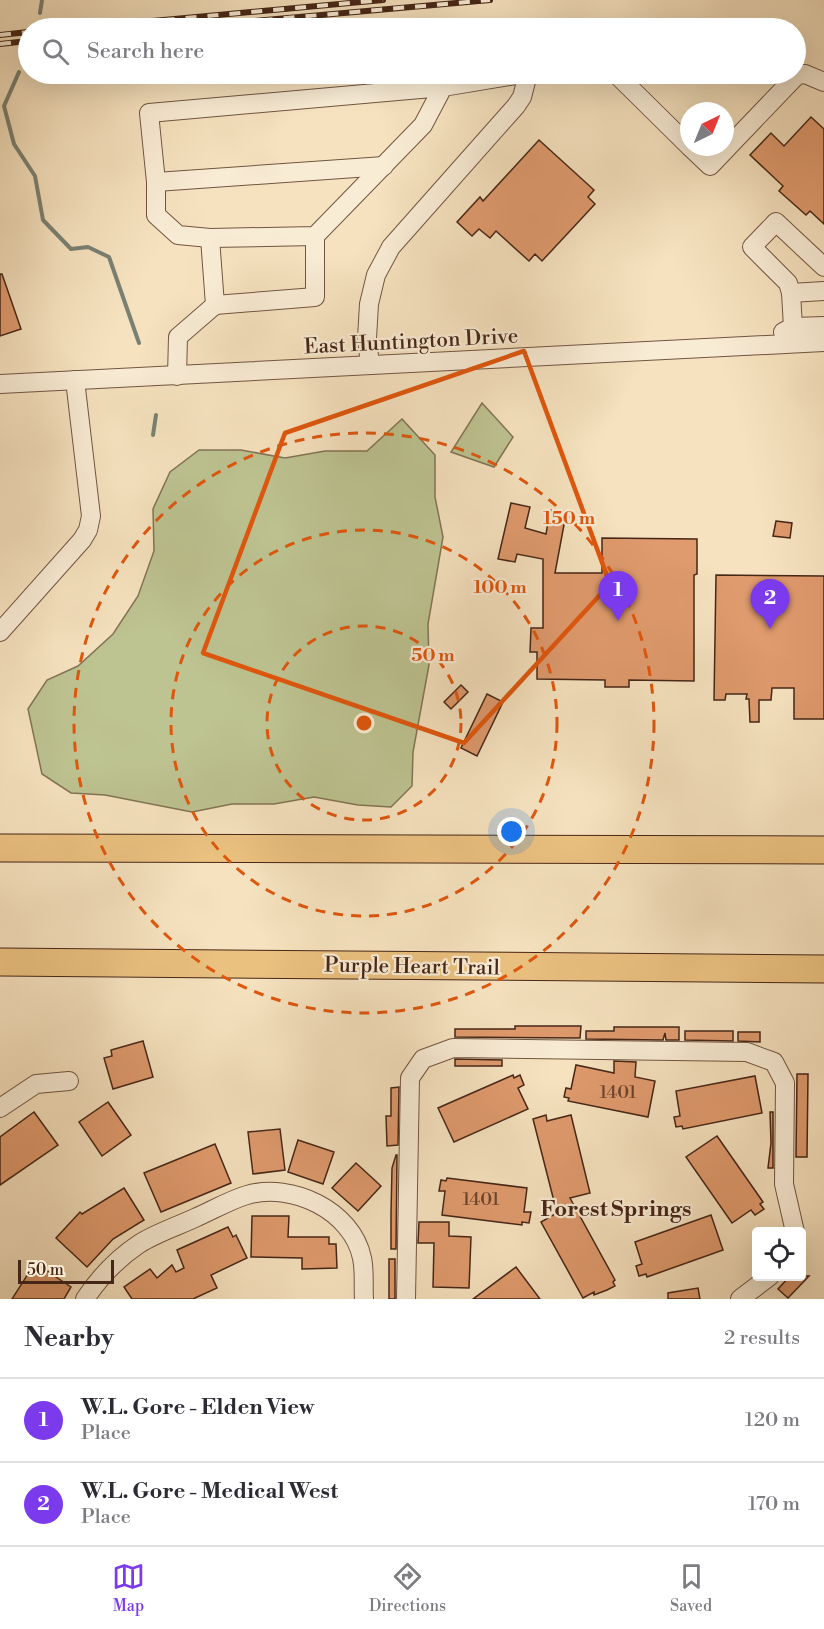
<!DOCTYPE html>
<style>
:root{--surface:#fff;--page:#f2f2f3;--text:#2b2b33;--muted:#7c7c81;--line:#e1e1e2;--accent:#7c3aed}
body{margin:0;font-family:"Libre Bodoni",serif;background:var(--page);color:var(--text)}
.controls{position:absolute;right:18px;bottom:18px;display:grid;overflow:hidden;border-radius:6px;box-shadow:0 6px 24px #0002}
.controls button{width:54px;height:54px;display:grid;place-items:center;padding:0;border:0;border-bottom:2px solid var(--line);background:var(--surface);color:var(--text);font:30px sans-serif}
.compass{position:absolute;left:680px;top:102px;width:54px;height:54px;border-radius:50%;background:var(--surface);box-shadow:0 6px 24px #0002;rotate:43deg}
.scale{position:absolute;left:18px;bottom:15px;width:96px;box-sizing:border-box;padding-left:6px;border:3px solid #462617;border-top:0;font-size:16px;line-height:21px;white-space:nowrap;color:#462617;-webkit-text-stroke:4px #f9ecd5;paint-order:stroke}
.you{position:absolute;left:512px;top:832px;width:21px;height:21px;margin:-15px;border:4px solid #fff;border-radius:50%;background:#1a73e8;box-shadow:0 0 0 9px #1a73e833}
.badge{display:grid;place-items:center;width:39px;height:39px;border-radius:50%;background:var(--accent);color:#fff;font-size:20px;font-weight:700}
.pin{position:absolute;translate:-50% -50px;filter:drop-shadow(0 2px 3px #0008)}
.pin::after{content:'';position:absolute;top:32px;width:21px;height:18px;background:inherit;clip-path:polygon(0 0,100% 0,50% 100%)}
.list{margin:0;padding:0;list-style:none}
h2{display:flex;justify-content:space-between;align-items:center;height:78px;margin:0;padding:0 24px;font-size:26px}
h2 small{font-size:20px;font-weight:400;color:var(--muted)}
.list li{display:grid;grid-template-columns:39px 1fr auto;gap:18px;align-items:center;box-sizing:border-box;height:84px;padding:0 24px;border-top:2px solid var(--line)}
.list b{display:block;font-size:22px;white-space:nowrap}
.list p{margin:0;font-size:20px;white-space:nowrap;color:var(--muted)}
.list em{font-size:20px;font-style:normal;color:var(--muted)}
.icon{flex:none;width:33px;height:33px;fill:none;stroke:currentColor;stroke-width:2;stroke-linecap:round;stroke-linejoin:round}
.map{position:relative;flex:none;width:824px;height:1299px;overflow:hidden}
.search{position:absolute;background:var(--surface);box-shadow:0 6px 24px #0002;left:18px;right:18px;top:18px;height:66px;display:flex;align-items:center;gap:15px;box-sizing:border-box;padding:0 21px;border-radius:33px;color:var(--muted);font-size:22px}
.sheet{height:246px;background:var(--surface)}
nav{display:flex;justify-content:space-around;align-items:center;box-sizing:border-box;height:84px;border-top:2px solid var(--line);background:var(--surface);font-size:16px;color:var(--muted)}
nav a{display:grid;justify-items:center;gap:3px}
nav .on{color:var(--accent)}
.map>svg:first-child{display:block}
</style>
<div class="map">
<svg width="824" height="1299" viewBox="0 0 824 1299">
<rect width="100%" height="100%" fill="#f6e2bf"/>
<filter id="stains"><feTurbulence type="fractalNoise" baseFrequency=".00333" numOctaves="4"/><feColorMatrix values="0 0 0 0 .2 0 0 0 0 .09 0 0 0 0 .02 0 0 0 .5 -.17"/></filter>
<radialGradient id="worn" r=".72"><stop offset=".6" stop-color="#630" stop-opacity="0"/><stop offset="1" stop-color="#630" stop-opacity=".3"/></radialGradient>
<g fill="#bdc391" stroke="#827454" stroke-width="1.5">
<polygon points="482,403 513,437 494,467 451,452"/>
<polygon points="402,419 435,455 435,497 443,537 428,624 429,665 413,752 412,786 391,807 358,805 314,797 274,804 232,804 192,812 105,795 71,793 42,774 28,709 47,680 78,666 113,634 138,596 154,551 153,509 170,472 199,450 241,450 285,458 325,451 367,451"/>
</g>
<g fill="none" stroke-linecap="round" stroke-linejoin="round">
<g stroke="#7a8173" stroke-width="4">
<polyline points="40,13 42,0"/>
<polyline points="19,72 4,106 14,144 35,176 43,220 71,249 88,247 109,257 139,343"/>
<polyline points="153,435 156,415"/>
</g>
</g>
<g fill="#df9a6d" stroke="#462617" stroke-width="1.5">
<polygon points="811,117 824,129 824,224 810,211 806,215 779,191 783,186 750,155 771,133 784,146"/>
<polygon points="539,140 594,190 588,197 595,204 542,261 535,254 529,261 496,231 490,238 479,229 472,236 457,222 480,197 483,201"/>
<polygon points="0,274 2,274 21,329 0,336"/>
<polygon points="511,503 530,507 525,528 546,534 550,510 566,514 555,573 602,573 602,538 697,539 697,574 694,575 694,681 629,680 629,687 605,687 605,680 537,679 537,652 530,652 531,628 543,628 543,559 517,554 515,562 498,559"/>
<polygon points="776,521 792,523 790,538 773,536"/>
<polygon points="716,575 824,576 824,719 794,719 794,688 772,688 771,700 759,700 759,722 750,722 749,699 746,699 747,694 726,694 725,700 714,700"/>
<polygon points="461,685 468,692 451,709 444,702"/>
<polygon points="487,694 503,702 477,756 461,748"/>
<polygon points="515,1026 581,1026 580,1038 455,1037 455,1029 515,1029"/>
<polygon points="614,1027 679,1027 679,1040 666,1040 665,1033 663,1040 586,1039 586,1031 614,1031"/>
<polygon points="685,1031 733,1031 733,1041 685,1040"/>
<polygon points="738,1032 760,1032 760,1042 738,1041"/>
<polygon points="143,1041 153,1077 113,1089 104,1058 112,1056 111,1050"/>
<polygon points="455,1059 502,1060 502,1066 455,1066"/>
<polygon points="614,1061 636,1062 635,1077 655,1081 648,1117 568,1101 569,1098 564,1097 566,1088 571,1089 576,1065 614,1073"/>
<polygon points="797,1074 808,1074 807,1157 796,1157"/>
<polygon points="513,1075 514,1078 520,1075 524,1085 518,1088 528,1109 454,1142 438,1108"/>
<polygon points="755,1076 762,1113 683,1129 682,1126 676,1127 674,1117 680,1116 676,1091"/>
<polygon points="399,1087 398,1145 387,1146 386,1116 391,1116 391,1088"/>
<polygon points="108,1102 131,1135 102,1156 79,1122"/>
<polygon points="34,1112 58,1145 0,1185 0,1137"/>
<polygon points="770,1112 773,1112 773,1168 768,1168 771,1143"/>
<polygon points="546,1115 547,1121 571,1115 590,1193 570,1198 615,1280 613,1282 615,1286 607,1290 594,1295 594,1292 583,1298 541,1222 557,1213 533,1119"/>
<polygon points="280,1129 285,1170 253,1174 248,1132"/>
<polygon points="717,1136 763,1202 760,1204 764,1209 755,1215 751,1210 732,1223 686,1157"/>
<polygon points="298,1140 334,1152 323,1184 288,1172"/>
<polygon points="215,1144 231,1183 161,1212 144,1173"/>
<polygon points="396,1155 397,1155 396,1249 391,1249 391,1213 392,1168"/>
<polygon points="356,1163 381,1186 358,1211 332,1188"/>
<polygon points="447,1178 527,1188 524,1212 531,1212 529,1223 522,1222 522,1225 442,1215 445,1191 439,1191 441,1180 446,1181"/>
<polygon points="124,1188 144,1220 113,1239 87,1267 56,1238 80,1212 82,1214"/>
<polygon points="711,1215 723,1250 647,1277 646,1274 639,1276 636,1266 642,1264 635,1242"/>
<polygon points="252,1216 289,1216 288,1237 329,1237 329,1244 336,1244 337,1268 302,1269 302,1258 251,1257"/>
<polygon points="419,1222 449,1222 449,1236 471,1237 469,1288 433,1287 434,1243 418,1243"/>
<polygon points="228,1227 233,1237 236,1235 247,1258 211,1275 217,1288 193,1299 132,1299 124,1287 150,1269 157,1278 172,1265 176,1272 184,1268 177,1250"/>
<rect x="389" y="1259" width="6" height="40"/>
<polygon points="35,1263 71,1287 64,1299 12,1299"/>
<polygon points="516,1267 540,1299 473,1299"/>
<polygon points="790,1276 809,1276 788,1298 778,1289"/>
<polygon points="698,1288 700,1299 668,1299 668,1293"/>
</g>
<g fill="none" stroke-linecap="round" stroke-linejoin="round">
<g stroke="#725541" stroke-width="20">
<g id="minor">
<polyline points="616,74 689,146"/>
<polyline points="443,87 423,125 315,236 210,238 178,235 156,215 156,182 149,113 443,87 522,74"/>
<polyline points="690,147 710,166 797,75 805,74 824,82"/>
<polyline points="156,182 384,166"/>
<polyline points="791,293 824,291"/>
<polyline points="215,305 315,297 315,236"/>
<polyline points="793,327 791,293 788,283 752,247 776,222 824,267"/>
<polyline points="783,332 793,327 824,326"/>
<polyline points="370,365 367,338 369,304 376,275 391,247 516,106 522,97 528,74"/>
<polyline points="177,376 178,337 215,305 210,238"/>
<polyline points="0,384 824,342"/>
<polyline points="0,632 82,540 88,530 91,516 75,380"/>
<polyline points="0,1108 36,1084 69,1081"/>
<path d="M85,1299C99,1278 118,1258 139,1244C156,1233 178,1226 197,1217C213,1210 230,1200 247,1195C291,1182 352,1210 362,1258C365,1271 363,1286 364,1299"/>
<polyline points="406,1299 410,1078 423,1059 453,1048 747,1052 774,1062 785,1083 784,1184 795,1232"/>
<polyline points="740,1299 770,1276"/>
</g>
</g>
<g stroke="#462617" stroke-width="29">
<g id="highway">
<polyline points="0,848 824,850"/>
<polyline points="0,962 824,969"/>
</g>
</g>
<use href="#minor" stroke="#f9ecd5" stroke-width="18"/>
<use href="#highway" stroke="#ebc180" stroke-width="27"/>
<g stroke="#462617" stroke-width="6">
<g id="rail">
<polyline points="76,28 383,0"/>
<polyline points="174,28 490,0"/>
<polyline points="0,35 28,32"/>
<polyline points="0,44 28,41"/>
</g>
</g>
<use href="#rail" stroke="#f9ecd5" stroke-width="4" stroke-dasharray="11" stroke-linecap="butt"/>
</g>
<path fill="none" stroke="#e0560d" stroke-width="4.5" stroke-linejoin="round" d="M524,351L610,584L464,743L203,653L285,433Z"/>
<g fill="none" stroke="#e0560d" stroke-width="3" stroke-dasharray="10 8">
<circle cx="364" cy="723" r="97"/>
<circle cx="364" cy="723" r="193"/>
<circle cx="364" cy="723" r="290"/>
</g>
<g text-anchor="middle" stroke-width="4.5" stroke-linejoin="round" paint-order="stroke">
<g font-size="18" fill="#6c432c">
<text x="618" y="1098">1401</text>
<text x="481" y="1205">1401</text>
</g>
<g font-size="21" fill="#462617" stroke="#f9ecd5">
<text transform="translate(411 341) rotate(-3)" y="7">East Huntington Drive</text>
<text transform="translate(412 966) rotate(1)" y="7">Purple Heart Trail</text>
</g>
<g font-size="22" font-weight="bold" fill="#462617" stroke="#f9ecd5">
<text x="616" y="1216">Forest Springs</text>
</g>
</g>
<circle cx="364" cy="723" r="9" fill="#e0560d" stroke="#f9ecd5" stroke-width="3"/>
<g font-size="18" text-anchor="middle" font-weight="bold" fill="#e0560d" stroke="#f9ecd5" stroke-width="4.5" stroke-linejoin="round" paint-order="stroke">
<text x="569" y="524">150 m</text>
<text x="500" y="593">100 m</text>
<text x="433" y="661">50 m</text>
</g>
<rect width="100%" height="100%" filter="url(#stains)"/>
<rect width="100%" height="100%" fill="url(#worn)"/>
</svg>
<div class="controls">
<button><svg class="icon" aria-label="locate" viewBox="0 0 24 24"><circle cx="12" cy="12" r="6"/><path d="M12 2v4M12 18v4M2 12h4M18 12h4"/></svg></button>
</div>
<svg class="compass" viewBox="-18 -18 36 36"><path d="M0-13l5 13h-10z" fill="#e53935"/><path d="M0 13l5-13h-10z" fill="#7c7c81"/></svg>
<div class="scale">50 m</div>
<div class="you"></div>
<div class="pin badge" style="left:618px;top:621px">1</div>
<div class="pin badge" style="left:770px;top:629px">2</div>
<div class="search"><svg class="icon" aria-label="search" viewBox="0 0 24 24"><circle cx="10" cy="10" r="6"/><path d="M15 15l6 6"/></svg>Search here</div>
</div>
<section class="sheet">
<h2>Nearby<small>2 results</small></h2>
<ul class="list">
<li><span class="badge">1</span><div><b>W.L. Gore - Elden View</b><p>Place</p></div><em>120 m</em></li>
<li><span class="badge">2</span><div><b>W.L. Gore - Medical West</b><p>Place</p></div><em>170 m</em></li>
</ul>
</section>
<nav>
<a class="on"><svg class="icon" aria-label="map" viewBox="0 0 24 24"><path d="M3 6l6-2 6 2 6-2v14l-6 2-6-2-6 2zM9 4v14M15 6v14"/></svg>Map</a>
<a><svg class="icon" aria-label="directions" viewBox="0 0 24 24"><path d="M12 3l9 9-9 9-9-9zM9 14v-3h6M13 9l2 2-2 2"/></svg>Directions</a>
<a><svg class="icon" aria-label="saved" viewBox="0 0 24 24"><path d="M7 4h10v16l-5-4-5 4z"/></svg>Saved</a>
</nav>
